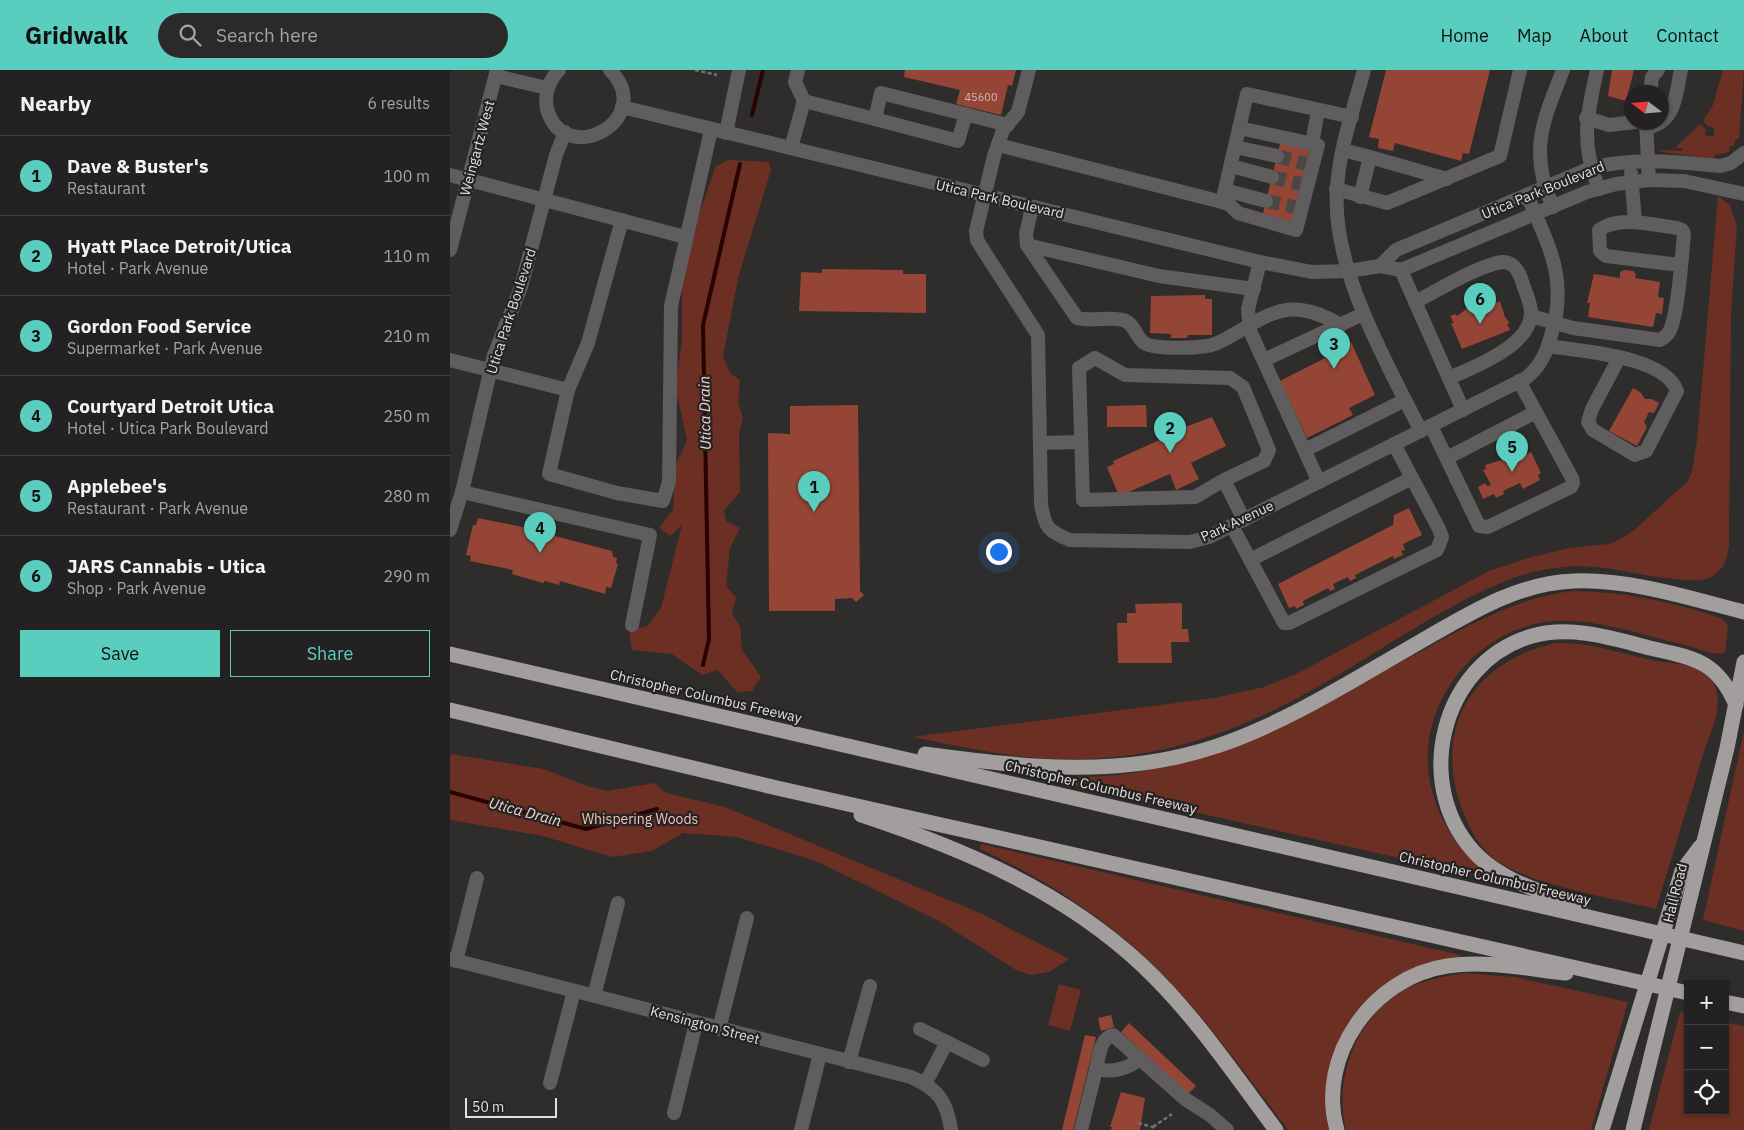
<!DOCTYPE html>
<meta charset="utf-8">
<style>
:root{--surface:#232121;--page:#2b292a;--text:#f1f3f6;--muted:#a3a3a5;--line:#403e3f;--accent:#5acebe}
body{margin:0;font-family:"IBM Plex Sans",sans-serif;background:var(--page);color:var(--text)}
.controls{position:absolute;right:15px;bottom:15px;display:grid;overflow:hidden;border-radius:0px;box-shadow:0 1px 4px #0004}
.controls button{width:45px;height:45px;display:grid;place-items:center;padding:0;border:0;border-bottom:1px solid var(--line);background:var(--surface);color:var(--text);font:25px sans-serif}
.compass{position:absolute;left:1174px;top:15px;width:45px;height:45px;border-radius:50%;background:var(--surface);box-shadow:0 1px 4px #0004;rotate:286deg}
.scale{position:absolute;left:15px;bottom:12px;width:92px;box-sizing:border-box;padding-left:5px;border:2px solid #e1e0df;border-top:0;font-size:14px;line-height:18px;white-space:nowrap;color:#e1e0df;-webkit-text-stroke:4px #252222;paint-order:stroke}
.you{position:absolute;left:548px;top:481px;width:18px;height:18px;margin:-12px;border:4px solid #fff;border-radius:50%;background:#1a73e8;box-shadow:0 0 0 8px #1a73e833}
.badge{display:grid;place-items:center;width:32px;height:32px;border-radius:50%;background:var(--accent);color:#111;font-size:16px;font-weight:700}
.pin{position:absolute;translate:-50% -41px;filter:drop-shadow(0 1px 2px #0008)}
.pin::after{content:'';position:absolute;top:26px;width:18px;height:15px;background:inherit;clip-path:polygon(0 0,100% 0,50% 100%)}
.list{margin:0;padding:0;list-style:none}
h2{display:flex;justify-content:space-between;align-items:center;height:65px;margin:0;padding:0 20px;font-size:21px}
h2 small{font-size:16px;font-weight:400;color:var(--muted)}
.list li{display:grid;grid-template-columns:32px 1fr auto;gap:15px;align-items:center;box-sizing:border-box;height:80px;padding:0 20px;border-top:1px solid var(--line)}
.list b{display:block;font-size:19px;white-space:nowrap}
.list p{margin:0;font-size:16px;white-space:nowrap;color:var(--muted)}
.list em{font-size:16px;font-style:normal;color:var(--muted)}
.actions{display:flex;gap:10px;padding:15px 20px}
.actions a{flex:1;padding:11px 0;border:1px solid var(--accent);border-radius:0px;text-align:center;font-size:18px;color:var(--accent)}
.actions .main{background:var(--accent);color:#111}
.icon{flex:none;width:28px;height:28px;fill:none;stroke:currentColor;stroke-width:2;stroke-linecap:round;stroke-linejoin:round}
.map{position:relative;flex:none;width:1294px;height:1060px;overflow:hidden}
header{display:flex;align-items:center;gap:30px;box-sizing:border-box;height:70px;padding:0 25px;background:var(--accent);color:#111}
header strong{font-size:24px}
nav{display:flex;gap:28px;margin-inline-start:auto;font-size:18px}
.search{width:350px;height:45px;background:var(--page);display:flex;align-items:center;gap:12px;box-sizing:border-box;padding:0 18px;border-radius:28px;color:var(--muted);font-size:19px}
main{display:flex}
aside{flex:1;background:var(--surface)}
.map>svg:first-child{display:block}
</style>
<header>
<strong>Gridwalk</strong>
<div class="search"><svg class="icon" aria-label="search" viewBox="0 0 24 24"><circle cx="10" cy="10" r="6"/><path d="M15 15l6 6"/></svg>Search here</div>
<nav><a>Home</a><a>Map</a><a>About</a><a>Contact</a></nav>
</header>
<main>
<aside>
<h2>Nearby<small>6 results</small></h2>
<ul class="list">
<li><span class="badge">1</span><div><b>Dave &amp; Buster's</b><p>Restaurant</p></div><em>100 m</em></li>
<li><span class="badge">2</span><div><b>Hyatt Place Detroit/Utica</b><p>Hotel · Park Avenue</p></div><em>110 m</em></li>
<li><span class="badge">3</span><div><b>Gordon Food Service</b><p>Supermarket · Park Avenue</p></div><em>210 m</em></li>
<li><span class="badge">4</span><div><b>Courtyard Detroit Utica</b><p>Hotel · Utica Park Boulevard</p></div><em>250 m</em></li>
<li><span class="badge">5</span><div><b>Applebee's</b><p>Restaurant · Park Avenue</p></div><em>280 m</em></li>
<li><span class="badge">6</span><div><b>JARS Cannabis - Utica</b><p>Shop · Park Avenue</p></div><em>290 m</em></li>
</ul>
<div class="actions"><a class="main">Save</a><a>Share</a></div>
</aside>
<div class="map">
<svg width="1294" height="1060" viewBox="0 0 1294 1060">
<rect width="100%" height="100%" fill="#2f2c2c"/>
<g fill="#6b2f23">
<path d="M1273,0H1294L1289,69H1286L1284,76H1280L1279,82L1265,85L1264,89C1252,86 1213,84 1207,80L1232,81V78H1225L1250,54L1256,60L1255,65L1263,67L1265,59L1258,56L1253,51L1263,35Z"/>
<polygon points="278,90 319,92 321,100 288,208 273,287 281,304 290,310 288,333 293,348 289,364 290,422 274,441 276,451 290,458 280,478 276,516 286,527 282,544 290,556 292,580 311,607 302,621 287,622 268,600 252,605 222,584 182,580 179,560 198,556 211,538 232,455 220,466 209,458 223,440 226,394 237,370 225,316 232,271 232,202 240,170 266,96"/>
<path d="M1268,126L1280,135L1287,156L1281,244L1279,476C1277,489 1273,502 1259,508C1235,516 1172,499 1145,497C1117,494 1083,500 1058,510C989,538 928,583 864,619C776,669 687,696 585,688C543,684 503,675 462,667L764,628L814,617L848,603L1039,501L1078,488L1119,478L1159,474L1171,469L1183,461L1237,412L1242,402L1247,370Z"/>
<path d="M1121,521C1172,521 1223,532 1271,548L1278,555L1275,583C1266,586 1249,579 1239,576C1200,567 1145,548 1105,551C1030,556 968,630 979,706C985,745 1005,776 1034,802L1033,807L606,711L607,707C750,711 843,650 964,585C1015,557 1063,529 1121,521Z"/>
<path d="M1106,573C1136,572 1164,581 1193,588C1207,592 1221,592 1235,595C1278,606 1271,640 1257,672L1206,839C1162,828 1083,815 1047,791C1030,779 1020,760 1013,741C981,660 1022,591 1106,573Z"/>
<polygon points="1294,661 1294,861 1253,850"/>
<polygon points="0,684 94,699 137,716 157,721 205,713 216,723 275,737 530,843 619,889 599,902 581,905 566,900 491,852 366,791 287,767 233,763 202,781 162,787 93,766 0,750"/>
<path d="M531,774L1010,885L1009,889C942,894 889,940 878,1007C875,1024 874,1043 879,1060H838C790,997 744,930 684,877C638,837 585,804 530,779Z"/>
<path d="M1015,903L1065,907L1178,932L1141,1060H896C884,1012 903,957 943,927C964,911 991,907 1015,903Z"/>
<polygon points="609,914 631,920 620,961 598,955"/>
<polygon points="1230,942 1238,944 1238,1041 1275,1041 1275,952 1294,956 1294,1060 1199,1060"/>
</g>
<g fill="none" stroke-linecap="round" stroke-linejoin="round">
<g stroke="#290300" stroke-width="4">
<polyline points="302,45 313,0"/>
<polyline points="253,595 259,569 253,255 290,94"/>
<polyline points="0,722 136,759 207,739"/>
</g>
</g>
<g fill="#954535">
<polygon points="455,0 566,0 562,16 558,15 551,45 506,34 510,20 454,7"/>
<polygon points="936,0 1040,0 1019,84 1013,83 1011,91 945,73 943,81 928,78 929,69 919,67"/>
<polygon points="1162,0 1184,0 1176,31 1158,26"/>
<polygon points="831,70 860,77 841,155 812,147"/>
<polygon points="372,199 453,200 453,204 476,204 476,243 349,241 351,202 372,203"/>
<polygon points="1175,200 1183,201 1186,204 1185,208 1210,212 1208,227 1214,228 1212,244 1206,243 1203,257 1138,247 1140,233 1137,233 1144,204 1170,208 1170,202"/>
<polygon points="755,225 755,229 762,229 762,265 738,265 737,268 721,268 721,264 700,263 701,226"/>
<polygon points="1041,228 1042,230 1045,228 1047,233 1050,231 1055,247 1060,253 1057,254 1060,260 1012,279 1001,253 1004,253 1000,246 1006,244 1007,246 1019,237"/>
<polygon points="901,272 925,325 899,338 903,345 857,368 830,311 881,285 881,281"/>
<polygon points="1183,318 1190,322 1195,329 1202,329 1209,333 1204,343 1199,342 1194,352 1197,357 1187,376 1159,361"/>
<polygon points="408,335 410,521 414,525 406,532 402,528 385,529 385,541 319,541 318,363 340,364 340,336"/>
<polygon points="696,335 697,357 657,357 657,336"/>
<polygon points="762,347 776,376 741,393 749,409 726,420 720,404 669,426 657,397 664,394 663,391 736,358 735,357"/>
<polygon points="1071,373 1077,384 1081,382 1091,403 1088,405 1090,410 1073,419 1070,413 1053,421 1054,424 1046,428 1044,424 1033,429 1028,417 1035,413 1037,416 1041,415 1033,400 1036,399 1035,395 1055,389 1052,383"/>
<polygon points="959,438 972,465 953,474 955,480 951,481 953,485 944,489 943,486 905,505 906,508 900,511 898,507 883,514 885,519 880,521 878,518 853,531 854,535 846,539 845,536 839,538 828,514 943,455 944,445"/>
<polygon points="89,441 105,445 101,461 106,462 105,466 162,481 163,487 167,488 166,493 168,494 161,518 156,517 155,524 110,511 109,515 95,511 93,513 62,504 63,500 20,491 21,486 16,485 23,455 26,455 28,448 82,459 86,456"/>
<polygon points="732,533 732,559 738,559 739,572 721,572 722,593 668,593 667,553 677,553 677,543 686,543 685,534"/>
<polygon points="661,945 664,957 651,961 648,948"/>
<polygon points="679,953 746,1016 738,1024 671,962"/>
<polygon points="635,965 646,967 623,1060 612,1060"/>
<polygon points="671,1022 695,1028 690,1060 661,1060 662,1057 660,1057"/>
</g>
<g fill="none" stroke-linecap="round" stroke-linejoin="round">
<g stroke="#4a4747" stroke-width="14" stroke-dasharray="14 7" stroke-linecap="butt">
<polyline points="827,86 856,94"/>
<polyline points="822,107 851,114"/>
<polyline points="816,131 845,137"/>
</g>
<g stroke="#737171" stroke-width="2.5" stroke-dasharray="4 2.5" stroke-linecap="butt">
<polyline points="245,0 267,5"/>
<polyline points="688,1053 703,1057 702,1060"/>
<polyline points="703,1057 722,1044"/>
</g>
<g stroke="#5f5d5d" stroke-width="14">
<path d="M109,0C99,10 94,25 97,39C115,101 208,48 160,0"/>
<polyline points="348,0 345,12 354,31"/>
<path d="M579,0L568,42L553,60L544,86L526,161L527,170L535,183L588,265L591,434C595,458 598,461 620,470L740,472L759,467L1076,308C1092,295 1097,281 1102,262C1118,207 1098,175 1077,125"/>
<path d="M1147,0C1137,46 1130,73 1149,119"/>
<polyline points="46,6 97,18"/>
<polyline points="1200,22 1202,7 1208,0"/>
<polyline points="172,37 810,192 862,202 899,201 930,196 951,200 1137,122 1166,114 1199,110 1234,111 1294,124"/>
<polyline points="1136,48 1159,55 1185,52"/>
<polyline points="425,49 508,71 516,44"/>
<polyline points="1196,52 1199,110"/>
<path d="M1196,58C1227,51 1225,26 1231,0"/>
<polyline points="276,63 289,0"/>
<polyline points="862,74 868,40"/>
<polyline points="548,75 772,132 780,135 788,143 846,160 868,75 789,58"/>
<polyline points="785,77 827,86"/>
<polyline points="341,78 354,31 425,49 431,23 558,55"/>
<polyline points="893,80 920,87 910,127"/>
<polyline points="920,87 997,109"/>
<polyline points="781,96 822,107"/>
<polyline points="1181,103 1185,152"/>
<polyline points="0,105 235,167"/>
<polyline points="886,119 937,133 1050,86 1070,0"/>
<polyline points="775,120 816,131"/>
<polyline points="772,132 797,24 902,47"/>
<path d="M582,137L576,164L577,175L627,248C643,252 659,246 673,250C684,253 685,265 693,272C701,280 744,278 757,276C768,275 778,267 788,262C829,237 846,230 891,255"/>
<path d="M1103,137C1078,82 1093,51 1113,0"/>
<polyline points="172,150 138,273 118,320 99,404 167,423 213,431 219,412 221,236 261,60"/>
<polyline points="577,175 709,206 804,219"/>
<polyline points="0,180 47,0"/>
<polyline points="810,192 798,239 800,261 869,412"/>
<path d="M930,196L946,180L1141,98C1185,87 1225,92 1270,96L1281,93L1294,83"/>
<polyline points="951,200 1013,340"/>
<path d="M965,232C989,220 1027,196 1052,192C1062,191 1068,200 1071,208C1074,219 1080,230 1081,241C1083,275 1024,297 999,308"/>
<path d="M1081,246L1123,258L1210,270C1213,268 1217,266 1219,262C1228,247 1232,185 1234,164L1232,160L1227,158C1204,155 1169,145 1149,160L1150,181L1156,186L1230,195"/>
<path d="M1098,276C1131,281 1215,286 1227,321L1196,381L1185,385L1143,360L1138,352L1142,339L1169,288"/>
<polyline points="0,290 118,320"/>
<polyline points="814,290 913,244"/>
<polyline points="955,330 971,361"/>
<polyline points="981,356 1029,456 1038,457 1121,417 1123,413 1122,408 1069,311"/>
<polyline points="591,373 631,372"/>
<path d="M855,380L955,330C924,269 882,189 887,119C889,79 904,38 914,0"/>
<polyline points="997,388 1086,342"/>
<polyline points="774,410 814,391 819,380 793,317 780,308 675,305 645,288 629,298 633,430 745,427 774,410 794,450"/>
<polyline points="12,422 200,465 182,555"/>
<polyline points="782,456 834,553 839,553 987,480 992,467 989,459 944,374"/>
<polyline points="0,460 12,422 44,285 71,217 106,85 115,62"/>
<polyline points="800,490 962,408"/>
<path d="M0,889L461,1007C488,1019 497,1031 501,1060"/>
<polyline points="6,891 27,808"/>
<polyline points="144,926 168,833"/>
<polyline points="269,959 297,848"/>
<polyline points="470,959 533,990"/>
<polyline points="399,992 420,916"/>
<path d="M646,999C649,987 650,968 663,965L735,1029L760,1045L777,1060"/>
<polyline points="100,1013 124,921"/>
<polyline points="475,1014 497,972"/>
<polyline points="224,1043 246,953"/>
<polyline points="351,1060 370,984"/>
<path d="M631,1060L646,999C662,1003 679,999 690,988"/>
</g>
<g stroke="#a29e9d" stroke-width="15">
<polyline points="0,584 1294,883"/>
<polyline points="0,640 327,718 1238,923"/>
<path d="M475,684C576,697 668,709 767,676C838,652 903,610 968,573C1017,545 1066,513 1124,511C1181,509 1239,528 1294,542"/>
<path d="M411,745C514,779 613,821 693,896C744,944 784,1004 826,1060"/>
<path d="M1130,837C1097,823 1056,813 1029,787C960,720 989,593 1082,566C1121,555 1162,568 1200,578C1243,588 1267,590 1286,635"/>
<polyline points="1275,932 1294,936"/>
<path d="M887,1060C866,986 923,907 997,896C1036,890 1077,899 1116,903"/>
<polyline points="1152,1060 1232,801 1250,777"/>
<polyline points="1183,1060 1277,678 1294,592"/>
</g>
</g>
<g text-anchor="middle" stroke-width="4.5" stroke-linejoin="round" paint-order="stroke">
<g font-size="11" fill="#ceb9b4">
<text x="531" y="31">45600</text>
</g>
<g font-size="14" fill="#e1e0df" stroke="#252222">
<text transform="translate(27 78) rotate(-75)" y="5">Weingartz West</text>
<text transform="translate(1093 120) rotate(-22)" y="5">Utica Park Boulevard</text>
<text transform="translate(550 129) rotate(13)" y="5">Utica Park Boulevard</text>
<text transform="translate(61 241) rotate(-72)" y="5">Utica Park Boulevard</text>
<text transform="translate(787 451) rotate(-25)" y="5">Park Avenue</text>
<text transform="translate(256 626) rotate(13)" y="5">Christopher Columbus Freeway</text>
<text transform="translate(651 717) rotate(13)" y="5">Christopher Columbus Freeway</text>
<text transform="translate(1045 808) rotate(13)" y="5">Christopher Columbus Freeway</text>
<text transform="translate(1225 823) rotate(-76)" y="5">Hall Road</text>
<text transform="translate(255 955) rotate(15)" y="5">Kensington Street</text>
</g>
<g font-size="14" fill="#f4c4ba" stroke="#252222">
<text x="190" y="754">Whispering Woods</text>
</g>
<g font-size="15" font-style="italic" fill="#efd6d1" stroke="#252222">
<text transform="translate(255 343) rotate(-91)" y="5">Utica Drain</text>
<text transform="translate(75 742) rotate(15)" y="5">Utica Drain</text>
</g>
</g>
</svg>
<div class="controls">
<button>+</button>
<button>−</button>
<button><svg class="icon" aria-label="locate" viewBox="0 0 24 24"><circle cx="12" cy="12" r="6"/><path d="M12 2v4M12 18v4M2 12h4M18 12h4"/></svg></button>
</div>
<svg class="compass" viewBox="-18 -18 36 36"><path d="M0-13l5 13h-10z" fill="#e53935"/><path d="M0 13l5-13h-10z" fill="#a3a3a5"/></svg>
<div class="scale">50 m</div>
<div class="you"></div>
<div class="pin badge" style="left:364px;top:442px">1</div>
<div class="pin badge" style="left:720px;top:383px">2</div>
<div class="pin badge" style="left:884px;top:299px">3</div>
<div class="pin badge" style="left:90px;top:483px">4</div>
<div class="pin badge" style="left:1062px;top:402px">5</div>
<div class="pin badge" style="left:1030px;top:254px">6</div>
</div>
</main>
